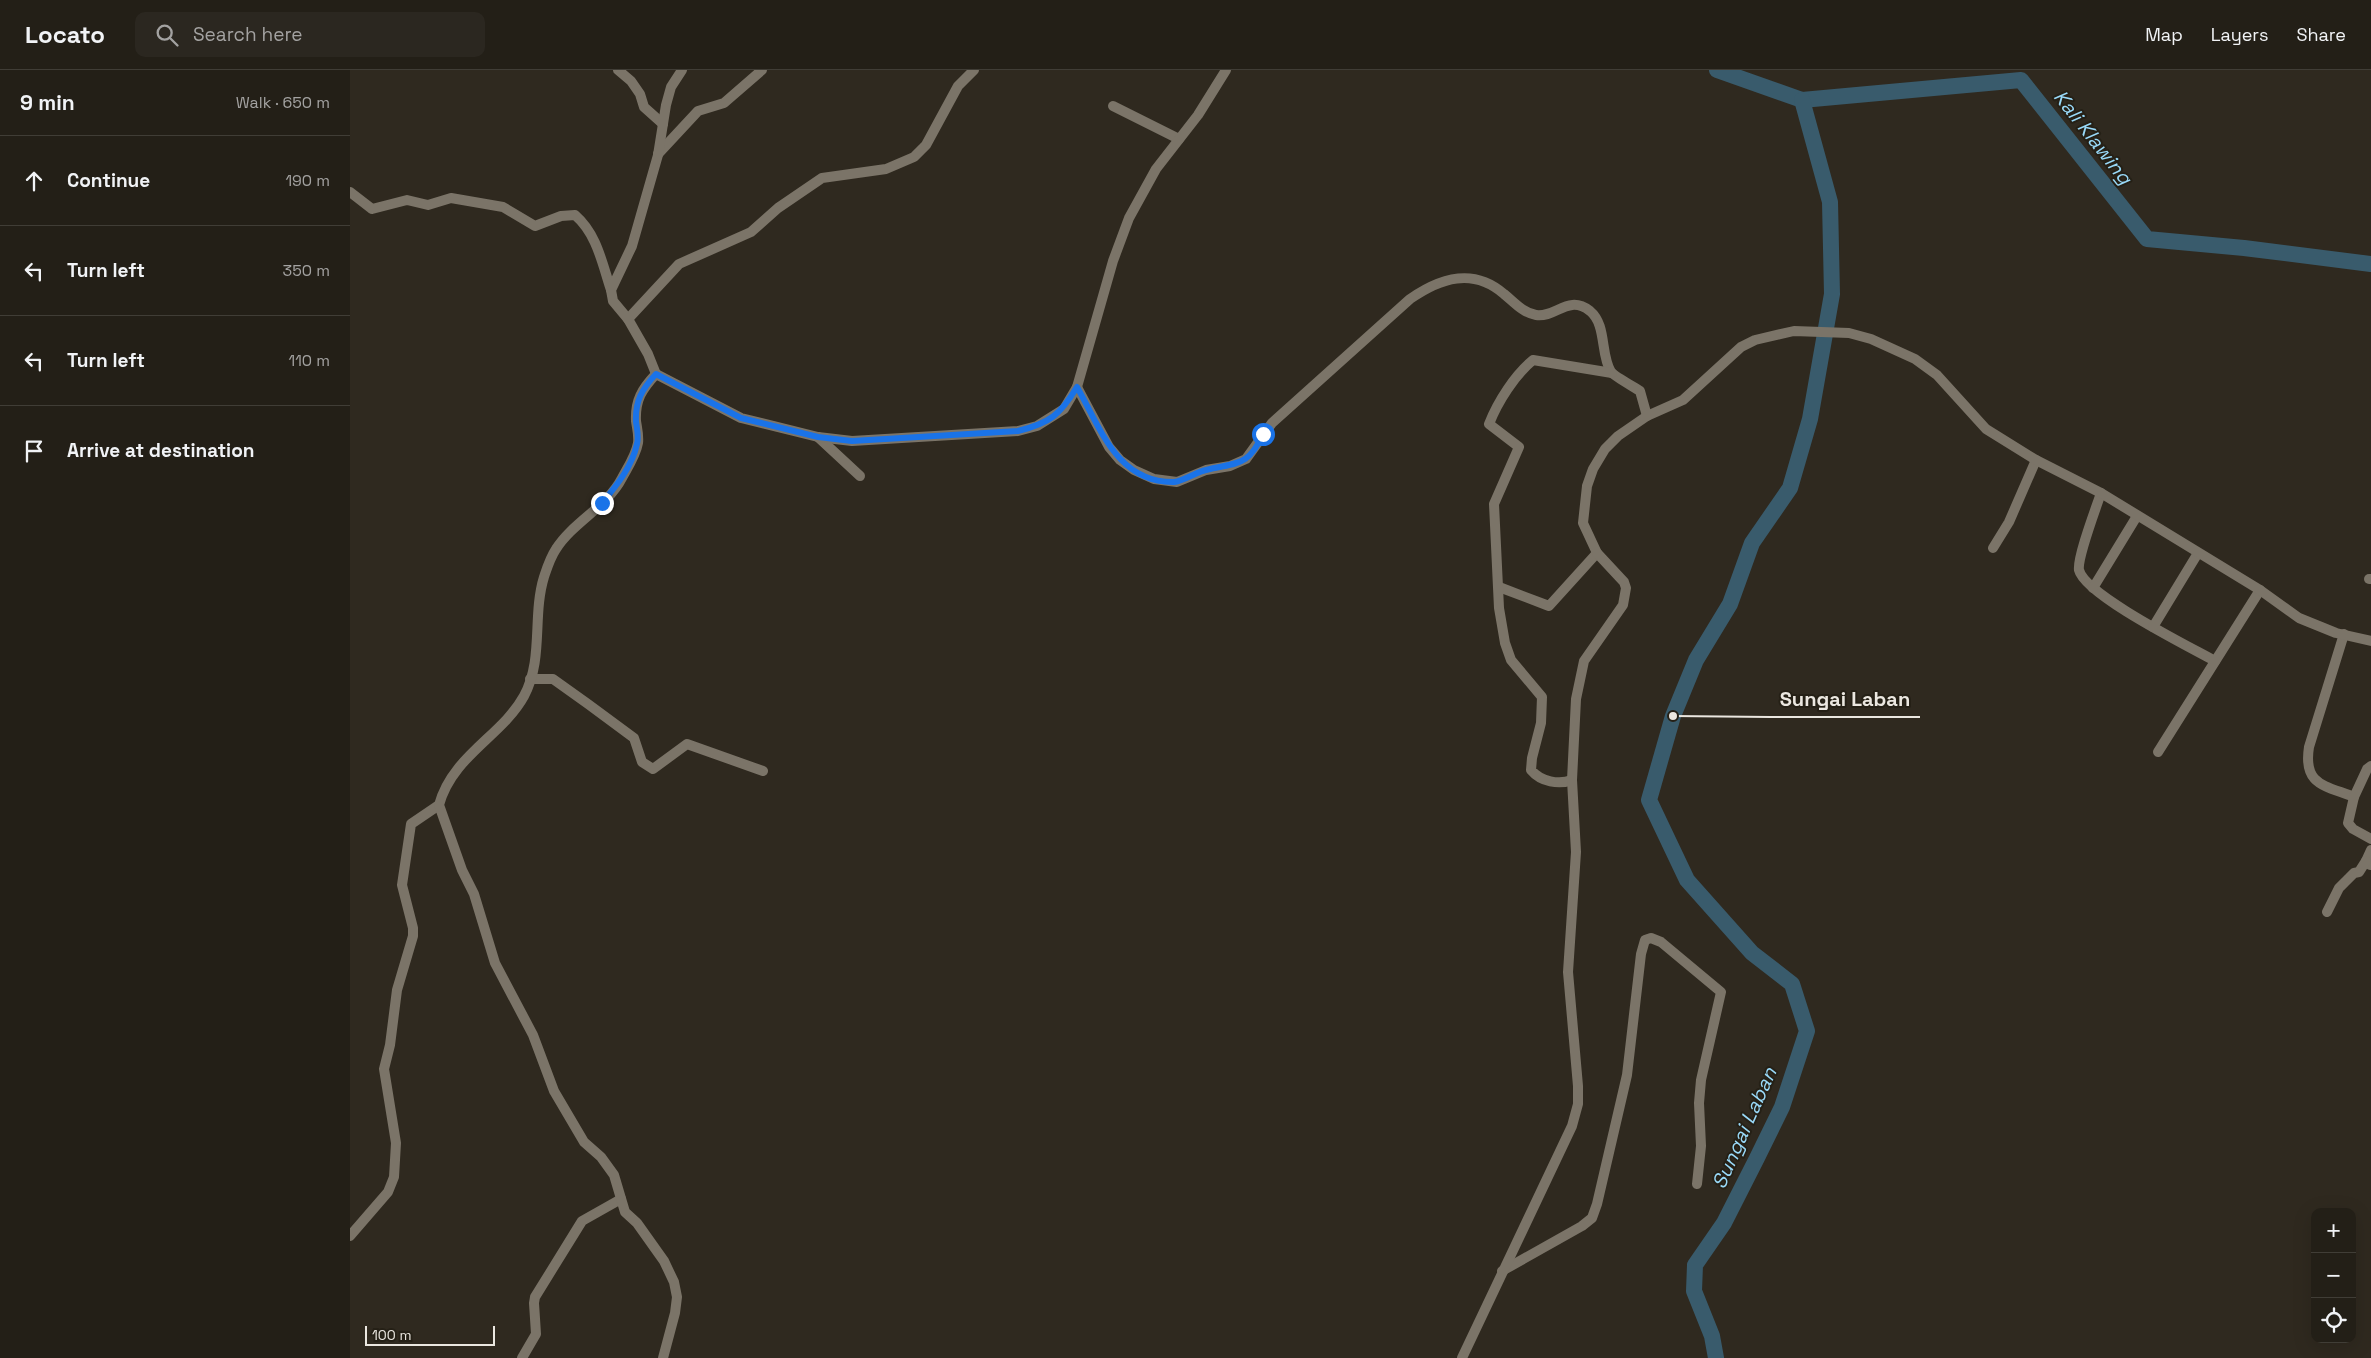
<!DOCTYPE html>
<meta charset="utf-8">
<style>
:root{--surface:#231f17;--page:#2b2720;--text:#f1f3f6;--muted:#a3a2a1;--line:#403d36}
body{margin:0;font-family:"Space Grotesk",sans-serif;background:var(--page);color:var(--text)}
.controls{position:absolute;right:15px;bottom:15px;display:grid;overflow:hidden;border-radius:10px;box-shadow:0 5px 20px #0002}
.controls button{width:45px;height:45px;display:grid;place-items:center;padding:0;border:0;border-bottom:1px solid var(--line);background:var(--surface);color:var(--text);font:25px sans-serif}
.scale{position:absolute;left:15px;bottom:12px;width:130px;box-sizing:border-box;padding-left:5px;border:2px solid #ebe7e0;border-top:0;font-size:14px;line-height:18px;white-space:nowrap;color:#ebe7e0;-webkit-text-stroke:4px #252016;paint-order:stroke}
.stop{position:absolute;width:15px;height:15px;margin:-11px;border:4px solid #1a73e8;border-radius:50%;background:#fff}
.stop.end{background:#1a73e8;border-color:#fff;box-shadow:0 1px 5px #0008}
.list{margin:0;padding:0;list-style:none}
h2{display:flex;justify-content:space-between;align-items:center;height:65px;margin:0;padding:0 20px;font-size:21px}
h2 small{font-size:16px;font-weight:400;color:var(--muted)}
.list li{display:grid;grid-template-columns:32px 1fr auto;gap:15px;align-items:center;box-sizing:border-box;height:90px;padding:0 20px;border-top:1px solid var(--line)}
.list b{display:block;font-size:19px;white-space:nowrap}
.list em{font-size:16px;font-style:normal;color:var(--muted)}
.icon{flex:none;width:28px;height:28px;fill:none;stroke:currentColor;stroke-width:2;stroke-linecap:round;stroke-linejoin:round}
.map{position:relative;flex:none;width:2021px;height:1288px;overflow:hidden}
header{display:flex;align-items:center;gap:30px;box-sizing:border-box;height:70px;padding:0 25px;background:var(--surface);border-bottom:1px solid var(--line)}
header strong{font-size:24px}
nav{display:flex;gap:28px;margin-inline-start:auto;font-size:18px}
.search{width:350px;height:45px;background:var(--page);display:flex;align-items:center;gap:12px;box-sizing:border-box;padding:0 18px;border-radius:10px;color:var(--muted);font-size:19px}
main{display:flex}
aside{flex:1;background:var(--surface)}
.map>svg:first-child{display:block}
</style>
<header>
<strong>Locato</strong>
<div class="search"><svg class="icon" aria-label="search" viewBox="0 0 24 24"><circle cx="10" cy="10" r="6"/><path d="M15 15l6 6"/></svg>Search here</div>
<nav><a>Map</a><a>Layers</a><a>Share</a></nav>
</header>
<main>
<aside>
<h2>9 min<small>Walk · 650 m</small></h2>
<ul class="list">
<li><svg class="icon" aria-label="ahead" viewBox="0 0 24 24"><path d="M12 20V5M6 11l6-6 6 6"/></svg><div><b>Continue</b></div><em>190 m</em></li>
<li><svg class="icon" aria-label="left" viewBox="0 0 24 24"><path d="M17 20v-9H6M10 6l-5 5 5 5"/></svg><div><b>Turn left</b></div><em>350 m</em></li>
<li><svg class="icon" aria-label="left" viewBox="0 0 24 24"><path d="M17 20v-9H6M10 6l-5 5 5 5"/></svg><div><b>Turn left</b></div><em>110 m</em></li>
<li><svg class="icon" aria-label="arrive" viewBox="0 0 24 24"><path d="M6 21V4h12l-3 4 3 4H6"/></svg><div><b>Arrive at destination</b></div></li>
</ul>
</aside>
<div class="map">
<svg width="2021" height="1288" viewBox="0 0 2021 1288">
<rect width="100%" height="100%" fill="#2f291f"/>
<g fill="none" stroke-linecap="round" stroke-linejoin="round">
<g stroke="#395b6c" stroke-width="16">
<polyline points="1367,0 1452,30 1671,10 1797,169 1894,178 2021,194"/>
<polyline points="1366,1288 1362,1266 1344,1221 1345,1195 1374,1153 1407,1088 1432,1037 1457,961 1442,914 1402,883 1337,810 1299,730 1323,646 1346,590 1380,534 1402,473 1440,418 1460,349 1482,224 1480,132 1452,30"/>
</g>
<g stroke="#7b7468" stroke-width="10">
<polyline points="268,0 281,11 290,24 294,37 313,54"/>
<polyline points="763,36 829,69"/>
<polyline points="308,84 348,41 374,33 412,0"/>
<path d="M0,122L22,139L57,130L78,135L101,128L153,137L185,156L211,146L225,145C247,164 252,193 261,220"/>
<polyline points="278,249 329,194 401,162 428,138 472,108 536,99 564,87 576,75 608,16 624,0"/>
<polyline points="306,304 298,284 278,249 263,231 261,220 282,176 308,85 316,35 321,17 332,0"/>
<path d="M727,317L759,377L770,390L784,400L804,409L827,412L856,400L880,396L896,389L922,353L1060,229C1090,208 1123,197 1154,224C1164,232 1173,243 1186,245C1206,248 1218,224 1240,241C1257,255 1250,284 1261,302C1264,306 1284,317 1290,321L1297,346"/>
<polyline points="468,367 510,406"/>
<path d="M1751,423C1746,438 1727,488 1729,500C1735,525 1840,577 1865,591"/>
<polyline points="1643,478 1659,452 1686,390"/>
<polyline points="2019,509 2021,509"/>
<polyline points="1149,517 1199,536 1247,483"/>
<polyline points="1743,518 1787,446"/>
<polyline points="1803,557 1848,483"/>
<path d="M1994,564L1959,677C1953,715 1974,715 2004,727"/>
<polyline points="180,609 203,609 238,634 284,668 292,692 303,699 337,674 413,701"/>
<polyline points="1808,682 1910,520"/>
<polyline points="2021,696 2017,699 2004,727 1998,753 2003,759 2021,769"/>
<path d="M1222,710C1209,715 1191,712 1181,700L1182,688L1191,653L1192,627L1161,590L1155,573L1149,538L1144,434L1169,377L1139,354C1148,331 1165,305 1183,290L1262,303"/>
<polyline points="2020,795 2016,791 2021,780"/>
<polyline points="1977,842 1989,818 2004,803 2009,802 2016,791"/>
<polyline points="0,1166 38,1122 44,1107 46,1073 34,999 40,975 47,920 63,866 63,858 52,815 61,754 89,735"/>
<polyline points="1152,1201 1232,1156 1242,1148 1247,1134 1277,1005 1291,884 1295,870 1301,868 1311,872 1371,922 1351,1010 1349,1033 1351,1076 1347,1114"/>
<polyline points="172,1288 186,1264 184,1233 185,1227 232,1151 271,1129"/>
<path d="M313,1288L325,1243L327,1227L324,1212L314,1191L287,1153L275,1142L264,1105L251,1087L234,1072L204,1021L183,965L145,893L124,824L112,800L89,735C102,686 152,666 174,626C194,589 182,546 194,507C197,498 200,488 206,479C223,452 257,437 272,408C278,397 286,385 288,373C289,365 287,358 286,351C285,330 292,319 306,304L391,348L468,367L502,371L668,361L687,356L714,339L727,317L763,191L779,148L806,99L848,45L876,0"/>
<polyline points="1112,1288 1222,1056 1228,1034 1228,1016 1218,902 1226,782 1222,710 1226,629 1234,591 1273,535 1276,518 1274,512 1247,483 1233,453 1237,416 1243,399 1255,379 1268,366 1297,346 1333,330 1391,277 1405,270 1444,261 1499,263 1521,269 1565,289 1587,305 1636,359 1686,390 1751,423 1910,520 1949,548 1986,563 2021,571"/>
</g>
</g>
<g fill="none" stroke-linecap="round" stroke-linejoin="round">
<path stroke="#1a73e8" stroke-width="6" d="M252,433C266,416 282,397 287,374C289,367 287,359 286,352C285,331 292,319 306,304L391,348L468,367L502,371L668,361C700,353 710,345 727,317C750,357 767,413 824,412C834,411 846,402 856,400C888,392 898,397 913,364"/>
</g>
<g text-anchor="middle" stroke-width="4" stroke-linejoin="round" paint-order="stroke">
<g font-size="20" font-style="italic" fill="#99d9f8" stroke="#252016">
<text transform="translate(1743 67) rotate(52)" y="7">Kali Klawing</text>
<text transform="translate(1394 1058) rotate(-66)" y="7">Sungai Laban</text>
</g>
</g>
<path fill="none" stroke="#ebe7e0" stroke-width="2" d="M1323 646L1420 647H1570"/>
<circle fill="#ebe7e0" stroke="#252016" stroke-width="2" cx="1323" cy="646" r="5"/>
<g font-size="20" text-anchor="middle" font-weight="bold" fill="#ebe7e0" stroke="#252016" stroke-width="4" stroke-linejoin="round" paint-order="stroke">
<text x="1495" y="636">Sungai Laban</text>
</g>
</svg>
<div class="controls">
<button>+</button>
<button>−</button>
<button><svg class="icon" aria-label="locate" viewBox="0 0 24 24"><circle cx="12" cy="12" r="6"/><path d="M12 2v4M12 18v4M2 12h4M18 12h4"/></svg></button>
</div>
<div class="scale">100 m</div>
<div class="stop" style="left:913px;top:364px"></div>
<div class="stop end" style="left:252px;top:433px"></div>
</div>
</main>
